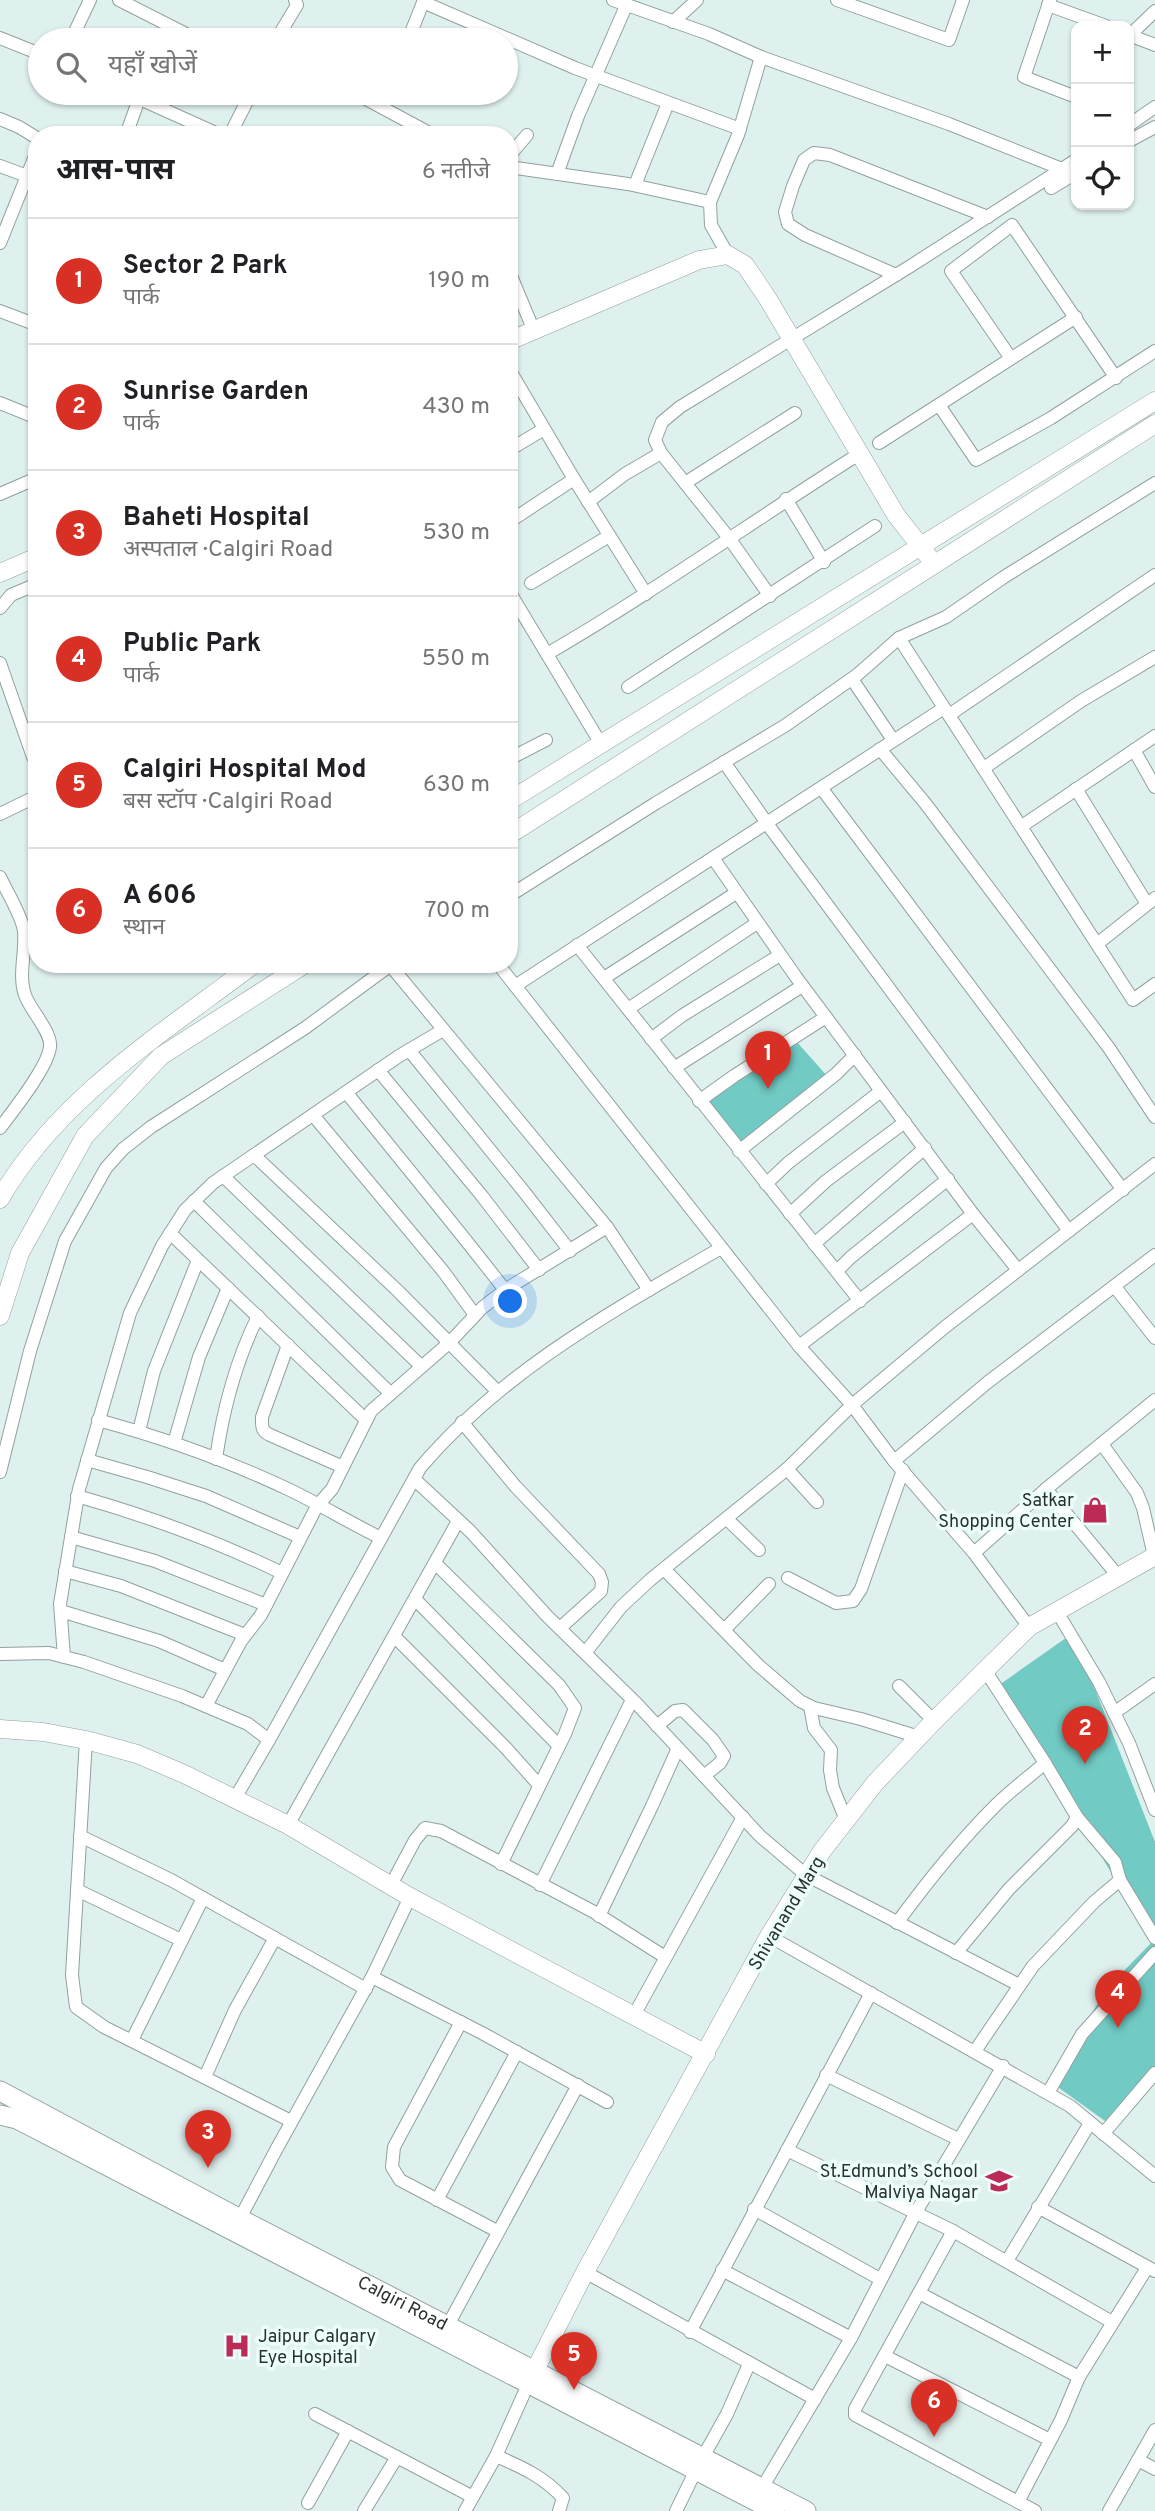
<!DOCTYPE html>
<html lang="hi">
<meta charset="utf-8">
<style>
:root{--surface:#fff;--page:#f6f6f6;--text:#202124;--muted:#757577;--line:#e0e0e0;--accent:#d93025}
body{margin:0;font-family:Overpass,"Noto Sans Devanagari",sans-serif;background:var(--page);color:var(--text)}
.controls{position:absolute;right:21px;top:21px;display:grid;overflow:hidden;border-radius:14px;box-shadow:0 2px 5px #0004}
.controls button{width:63px;height:63px;display:grid;place-items:center;padding:0;border:0;border-bottom:2px solid var(--line);background:var(--surface);color:var(--text);font:35px sans-serif}
.you{position:absolute;left:511px;top:1302px;width:24px;height:24px;margin:-18px;border:5px solid #fff;border-radius:50%;background:#1a73e8;box-shadow:0 0 0 10px #1a73e833}
.badge{display:grid;place-items:center;width:46px;height:46px;border-radius:50%;background:var(--accent);color:#fff;font-size:23px;font-weight:700}
.pin{position:absolute;translate:-50% -58px;filter:drop-shadow(0 2px 4px #0008)}
.pin::after{content:'';position:absolute;top:37px;width:24px;height:21px;background:inherit;clip-path:polygon(0 0,100% 0,50% 100%)}
.list{margin:0;padding:0;list-style:none}
h2{display:flex;justify-content:space-between;align-items:center;height:91px;margin:0;padding:0 28px;font-size:30px}
h2 small{font-size:23px;font-weight:400;color:var(--muted)}
.list li{display:grid;grid-template-columns:46px 1fr auto;gap:21px;align-items:center;box-sizing:border-box;height:126px;padding:0 28px;border-top:2px solid var(--line)}
.list b{display:block;font-size:26px;white-space:nowrap}
.list p{margin:0;font-size:23px;white-space:nowrap;color:var(--muted)}
.list em{font-size:23px;font-style:normal;color:var(--muted)}
.icon{flex:none;width:38px;height:38px;fill:none;stroke:currentColor;stroke-width:2;stroke-linecap:round;stroke-linejoin:round}
.map{position:relative;flex:none;width:1155px;height:2511px;overflow:hidden}
.search{position:absolute;background:var(--surface);box-shadow:0 2px 5px #0004;left:28px;top:28px;width:490px;height:77px;display:flex;align-items:center;gap:18px;box-sizing:border-box;padding:0 24px;border-radius:38px;color:var(--muted);font-size:26px}
.panel{position:absolute;background:var(--surface);box-shadow:0 2px 5px #0004;left:28px;top:126px;width:490px;height:847px;border-radius:28px}
.map>svg:first-child{display:block}
</style>
<div class="map">
<svg width="1155" height="2511" viewBox="0 0 1155 2511">
<rect width="100%" height="100%" fill="#dff1ef"/>
<g fill="#71cbc4">
<polygon points="796,1041 828,1077 740,1148 703,1101"/>
<polygon points="1073,1633 1155,1842 1155,1931 1149,1936 999,1685"/>
<polygon points="1155,1939 1155,2072 1112,2126 1048,2080 1110,1985"/>
</g>
<g fill="none" stroke-linecap="round" stroke-linejoin="round">
<g stroke="#90a19f" stroke-width="14">
<g id="street">
<polyline points="119,0 198,40"/>
<polyline points="613,0 709,34 761,57 949,124 1062,169"/>
<polyline points="837,0 949,40 963,0"/>
<polyline points="1050,0 1024,77 1076,97"/>
<polyline points="423,2 575,68 740,129"/>
<polyline points="1048,5 1106,26"/>
<polyline points="673,22 697,0"/>
<polyline points="1129,35 1155,45"/>
<polyline points="1130,35 1155,11"/>
<polyline points="0,38 40,54"/>
<polyline points="71,40 90,0"/>
<polyline points="276,40 297,5 295,0"/>
<polyline points="408,40 424,0"/>
<polyline points="127,93 220,135"/>
<polyline points="355,93 433,135"/>
<polyline points="0,119 19,127 37,138"/>
<polyline points="1129,125 1155,107"/>
<polyline points="126,135 139,99"/>
<polyline points="230,135 251,93"/>
<polyline points="1129,141 1155,127"/>
<polyline points="509,156 527,135"/>
<polyline points="0,166 27,176"/>
<polyline points="509,167 628,184 710,202"/>
<polyline points="557,174 578,116 626,6"/>
<polyline points="635,185 668,103"/>
<polyline points="1051,188 1076,173"/>
<polyline points="0,243 37,151"/>
<polyline points="728,255 711,225 710,202 738,135 761,57"/>
<polyline points="509,271 534,331"/>
<polyline points="896,275 805,235 788,224 785,212 793,186 804,160 814,153 830,155 988,217"/>
<polyline points="0,311 37,325"/>
<polyline points="1010,357 951,271 1012,225 1116,378"/>
<polyline points="509,369 574,479 646,594"/>
<polyline points="0,403 37,418"/>
<polyline points="939,405 976,460 1051,418 1155,351"/>
<polyline points="879,443 1076,317"/>
<polyline points="509,450 544,429"/>
<polyline points="685,483 795,413"/>
<polyline points="0,494 37,478"/>
<polyline points="786,499 824,562"/>
<polyline points="588,502 625,474 661,453"/>
<polyline points="509,522 574,479"/>
<polyline points="531,583 609,536"/>
<polyline points="509,591 601,744"/>
<polyline points="770,596 729,538 661,453 655,440 662,422 680,407 909,267 1076,160"/>
<polyline points="0,608 11,595 37,584"/>
<polyline points="899,638 1133,1000 1155,984"/>
<path d="M547,654C654,592 754,520 859,454"/>
<polyline points="0,663 33,757 37,759"/>
<polyline points="852,679 893,740"/>
<polyline points="628,687 875,526"/>
<polyline points="949,715 1155,575"/>
<polyline points="880,749 925,803 1109,1048 1155,1117"/>
<polyline points="1134,750 1155,787"/>
<polyline points="509,759 546,740"/>
<polyline points="724,762 771,829 1069,1231"/>
<polyline points="984,768 1081,701 1155,657"/>
<polyline points="822,789 1123,1190"/>
<polyline points="1076,789 1147,904"/>
<polyline points="0,814 37,796"/>
<polyline points="1022,826 1155,736"/>
<polyline points="713,858 796,977 973,1214 1018,1270"/>
<path d="M0,877C7,892 22,916 24,931C26,952 18,975 25,995C30,1010 52,1032 50,1047C48,1067 13,1111 0,1128"/>
<polyline points="509,896 656,803 786,725 857,675 899,638 946,617 1004,577 1155,483"/>
<polyline points="1097,944 1155,898"/>
<polyline points="577,945 860,1301"/>
<polyline points="498,964 799,1346 852,1405 894,1461 974,1553 1029,1627"/>
<polyline points="390,965 607,1227 649,1290"/>
<polyline points="604,978 736,893"/>
<polyline points="515,986 944,708"/>
<polyline points="628,1009 757,923"/>
<polyline points="651,1039 683,1015 780,955"/>
<polyline points="409,1050 525,1193 570,1251"/>
<polyline points="674,1068 802,986"/>
<polyline points="378,1070 482,1196 539,1270"/>
<path d="M346,1092C399,1158 453,1223 505,1290"/>
<polyline points="699,1101 734,1076 826,1017"/>
<polyline points="313,1115 443,1271 475,1315"/>
<polyline points="739,1151 836,1074 855,1055"/>
<polyline points="254,1155 398,1291 497,1391"/>
<polyline points="223,1176 421,1366"/>
<polyline points="766,1184 788,1163 881,1091"/>
<polyline points="194,1201 390,1393"/>
<polyline points="790,1214 826,1181 905,1122"/>
<polyline points="170,1233 366,1420"/>
<polyline points="814,1244 925,1148"/>
<polyline points="837,1271 851,1257 948,1179"/>
<polyline points="1115,1287 1155,1338"/>
<path d="M288,1345L262,1417C262,1426 261,1431 270,1435L343,1467"/>
<polyline points="799,1346 973,1214"/>
<path d="M98,1420C164,1438 229,1461 290,1490C321,1505 350,1523 381,1538"/>
<polyline points="462,1422 516,1487 599,1574 602,1582 601,1591 560,1628"/>
<polyline points="139,1431 154,1371 198,1260"/>
<polyline points="174,1443 199,1357 228,1288"/>
<polyline points="1102,1444 1137,1493 1143,1508 1154,1556"/>
<path d="M216,1459C223,1409 236,1361 258,1316"/>
<polyline points="87,1460 147,1477 206,1496 300,1537"/>
<polyline points="894,1461 988,1382 1155,1255"/>
<polyline points="787,1469 817,1502"/>
<polyline points="0,1472 30,1351 65,1241 106,1168 123,1149 151,1127 305,1028 392,964"/>
<polyline points="414,1479 470,1531 547,1616 637,1704 760,1836 806,1875 1019,1985"/>
<polyline points="1046,1489 1118,1576"/>
<path d="M77,1496C148,1516 216,1541 282,1573"/>
<polyline points="727,1519 759,1550"/>
<polyline points="71,1537 155,1561 266,1605"/>
<polyline points="974,1553 1046,1489 1155,1400"/>
<polyline points="435,1563 559,1685 575,1708 565,1734 501,1864"/>
<polyline points="664,1569 758,1665 800,1701 814,1708 861,1719 919,1737"/>
<polyline points="65,1571 121,1586 245,1635"/>
<polyline points="788,1578 836,1603 853,1601 861,1589 903,1470"/>
<polyline points="415,1599 559,1746"/>
<polyline points="1056,1610 1099,1682 1129,1743 1155,1810"/>
<polyline points="61,1611 159,1641 225,1670"/>
<polyline points="724,1630 769,1584"/>
<polyline points="395,1637 505,1747 539,1785"/>
<polyline points="585,1653 621,1607 650,1580 787,1469 852,1405 945,1327 1155,1164"/>
<polyline points="0,1654 49,1653 84,1662 182,1696 248,1724 269,1740"/>
<polyline points="64,1657 60,1604 79,1489 130,1313 162,1246 185,1210 213,1183 399,1056 443,1030"/>
<polyline points="899,1686 934,1721"/>
<polyline points="206,1706 241,1641 261,1615 317,1506 332,1489 371,1411 450,1342 482,1308 505,1290 607,1227"/>
<polyline points="810,1706 814,1728 831,1750 830,1770 833,1788 846,1820"/>
<polyline points="1114,1713 1155,1684"/>
<polyline points="657,1726 675,1711 683,1710 713,1740 724,1756 720,1763 704,1776"/>
<polyline points="86,1740 72,1975 76,2007 104,2027 291,2121"/>
<path d="M234,1800L269,1740L420,1468C501,1372 614,1310 721,1248"/>
<polyline points="1077,1817 1115,1862 1120,1880 1155,1938"/>
<polyline points="288,1825 458,1521"/>
<polyline points="80,1836 171,1880 366,1989"/>
<polyline points="391,1885 415,1840 425,1828 441,1831 594,1912 665,1957"/>
<polyline points="540,1885 632,1700"/>
<polyline points="77,1890 181,1940"/>
<polyline points="599,1916 652,1806 678,1748"/>
<path d="M897,1923C927,1882 959,1842 995,1806C1011,1790 1029,1777 1045,1763"/>
<polyline points="769,1936 1070,2106 1155,2176"/>
<polyline points="956,1953 1009,1889 1072,1826 1077,1817 1045,1763 985,1670"/>
<polyline points="372,1977 482,2033 607,2102"/>
<polyline points="633,2017 743,1817"/>
<polyline points="461,2022 394,2147 392,2167 400,2180 497,2231"/>
<polyline points="132,2040 203,1898"/>
<polyline points="975,2051 1033,1966 1094,1902 1120,1880"/>
<polyline points="826,2075 958,2139"/>
<polyline points="205,2077 235,2010 275,1938"/>
<polyline points="1048,2093 1082,2034 1155,1953"/>
<polyline points="1103,2134 1155,2073"/>
<polyline points="787,2150 953,2231 1112,2322"/>
<polyline points="437,2200 517,2052"/>
<polyline points="1038,2207 1155,2271"/>
<polyline points="754,2209 880,2279"/>
<polyline points="237,2224 276,2150 372,1977 410,1897"/>
<polyline points="953,2231 855,2409 855,2415 1035,2511"/>
<polyline points="1007,2261 1090,2123"/>
<polyline points="722,2270 851,2338"/>
<polyline points="585,2272 815,2399"/>
<polyline points="919,2293 1079,2377"/>
<polyline points="448,2325 578,2085"/>
<polyline points="690,2332 871,1993"/>
<polyline points="885,2356 1050,2440"/>
<polyline points="315,2414 473,2497"/>
<path d="M496,2456C522,2467 544,2477 563,2498L559,2511"/>
<polyline points="703,2457 727,2414 749,2364"/>
<polyline points="1138,2460 1155,2469"/>
<polyline points="762,2488 851,2338 916,2212 1003,2066"/>
<polyline points="1018,2502 1061,2420 1079,2377 1147,2268"/>
<polyline points="308,2503 348,2431"/>
<polyline points="364,2511 397,2457"/>
<polyline points="465,2511 496,2456 530,2380"/>
<polyline points="676,2511 696,2470"/>
<polyline points="1109,2511 1155,2430"/>
</g>
</g>
<g stroke="#90a19f" stroke-width="19">
<g id="secondary">
<polyline points="509,341 699,260 728,255 745,265 768,299 896,515 928,556"/>
<polyline points="0,573 37,557"/>
<polyline points="509,801 1155,401"/>
<polyline points="509,835 1155,424"/>
<path d="M0,1199C58,1098 163,1033 254,964"/>
<polyline points="0,1316 20,1253 85,1136 161,1056 305,964"/>
<polyline points="0,1729 43,1732 86,1740 137,1754 184,1774 288,1825 410,1897 706,2054"/>
<polyline points="535,2370 585,2272 769,1936 822,1851 875,1783 934,1721 1029,1627 1155,1556"/>
</g>
</g>
<g stroke="#90a19f" stroke-width="21">
<g id="primary">
<path id="s1" d="M0,2091L240,2219L806,2511"/>
<polyline points="0,2115 17,2119 775,2511"/>
</g>
</g>
<use href="#street" stroke="#fff" stroke-width="12"/>
<use href="#secondary" stroke="#fff" stroke-width="18"/>
<use href="#primary" stroke="#fff" stroke-width="19"/>
</g>
<defs>
<g id="shop-bare" transform="scale(2.1)"><path d="M-5-2.5h2.3a2.7 3.5 0 0 1 5.4 0H5L5.5 6h-11ZM-1.5-2.5h3a1.5 2.3 0 0 0-3 0Z" fill="#bb2b56" stroke="#ecfefc" stroke-width="2.5" paint-order="stroke"/></g>
<g id="school-bare" transform="scale(2.1)"><path d="M0-5L7-2L0 1L-7-2ZM-4 1L0 2.5L4 1V4Q0 6-4 4Z" fill="#bb2b56" stroke="#ecfefc" stroke-width="2.5" paint-order="stroke"/></g>
<g id="hospital-bare" transform="scale(2.1)"><path d="M-5-5h3v3.5h4V-5h3V5h-3V1.5h-4V5h-3Z" fill="#bb2b56" stroke="#ecfefc" stroke-width="2.5" paint-order="stroke"/></g>
</defs>
<g fill-rule="evenodd">
<use href="#shop-bare" x="1095" y="1510"/>
<use href="#school-bare" x="999" y="2181"/>
<use href="#hospital-bare" x="237" y="2346"/>
</g>
<g text-anchor="middle" stroke-width="7" stroke-linejoin="round" paint-order="stroke">
<g font-size="18" fill="#29302f" stroke="#ecfefc" text-anchor="end">
<text x="1074" y="1506">Satkar<tspan x="1074" dy="21">Shopping Center</tspan></text>
<text x="978" y="2177">St.Edmund’s School<tspan x="978" dy="21">Malviya Nagar</tspan></text>
<text x="258" y="2342" text-anchor="start">Jaipur Calgary<tspan x="258" dy="21">Eye Hospital</tspan></text>
</g>
<g font-size="18" fill="#29302f" stroke="#ecfefc">
<text transform="translate(786 1913) rotate(-59)" y="6">Shivanand Marg</text>
<text dy="6" stroke="none"><textPath href="#s1" startOffset="455">Calgiri Road</textPath></text>
</g>
</g>
</svg>
<div class="controls">
<button>+</button>
<button>−</button>
<button><svg class="icon" aria-label="locate" viewBox="0 0 24 24"><circle cx="12" cy="12" r="6"/><path d="M12 2v4M12 18v4M2 12h4M18 12h4"/></svg></button>
</div>
<div class="you"></div>
<div class="pin badge" style="left:768px;top:1089px">1</div>
<div class="pin badge" style="left:1085px;top:1764px">2</div>
<div class="pin badge" style="left:208px;top:2168px">3</div>
<div class="pin badge" style="left:1118px;top:2028px">4</div>
<div class="pin badge" style="left:574px;top:2390px">5</div>
<div class="pin badge" style="left:934px;top:2437px">6</div>
<div class="search"><svg class="icon" aria-label="search" viewBox="0 0 24 24"><circle cx="10" cy="10" r="6"/><path d="M15 15l6 6"/></svg>यहाँ खोजें</div>
<section class="panel">
<h2>आस-पास<small>6 नतीजे</small></h2>
<ul class="list">
<li><span class="badge">1</span><div><b>Sector 2 Park</b><p>पार्क</p></div><em>190 m</em></li>
<li><span class="badge">2</span><div><b>Sunrise Garden</b><p>पार्क</p></div><em>430 m</em></li>
<li><span class="badge">3</span><div><b>Baheti Hospital</b><p>अस्पताल · Calgiri Road</p></div><em>530 m</em></li>
<li><span class="badge">4</span><div><b>Public Park</b><p>पार्क</p></div><em>550 m</em></li>
<li><span class="badge">5</span><div><b>Calgiri Hospital Mod</b><p>बस स्टॉप · Calgiri Road</p></div><em>630 m</em></li>
<li><span class="badge">6</span><div><b>A 606</b><p>स्थान</p></div><em>700 m</em></li>
</ul>
</section>
</div>
